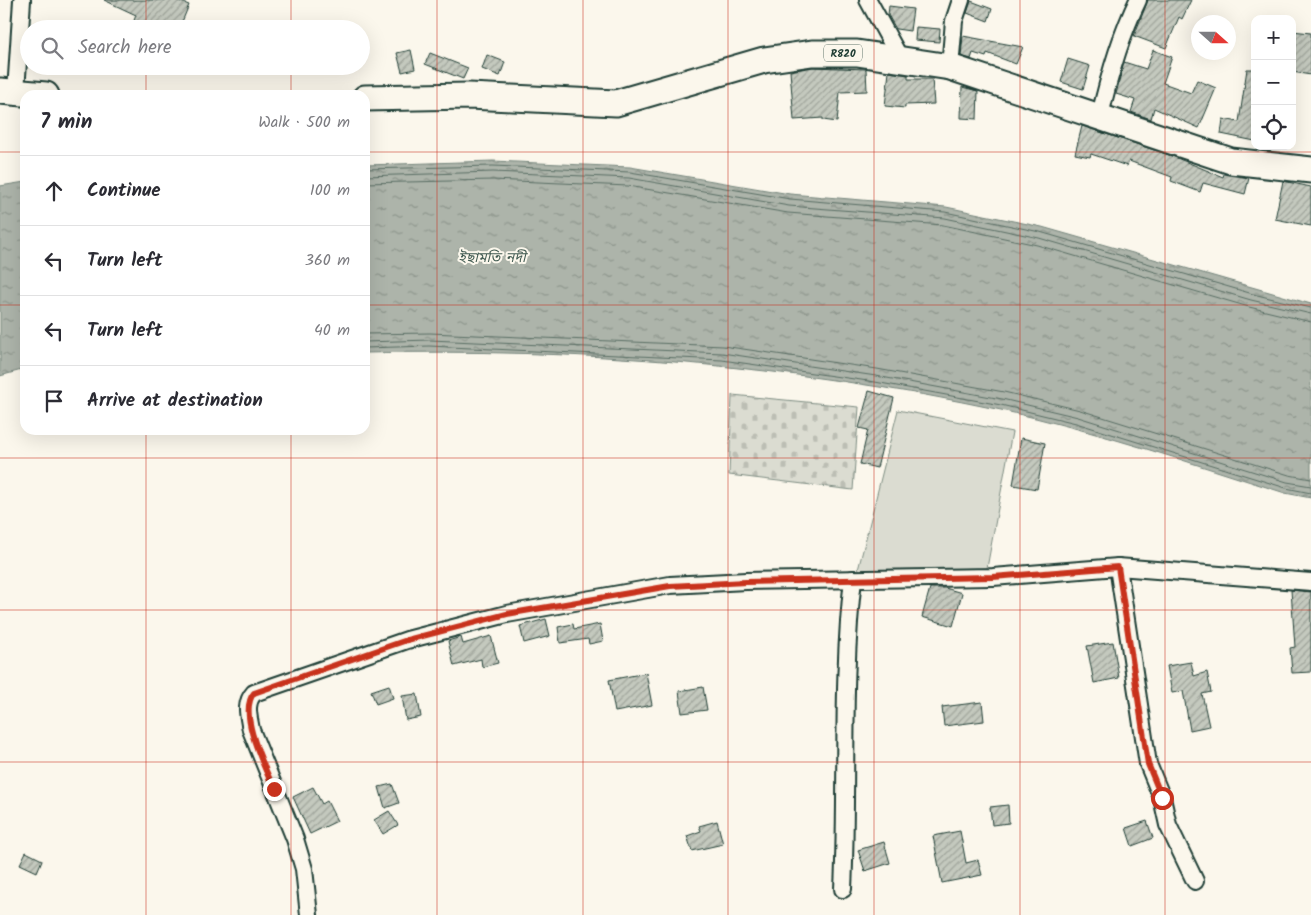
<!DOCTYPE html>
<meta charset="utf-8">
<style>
:root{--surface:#fff;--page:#f2f2f3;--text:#2b2b33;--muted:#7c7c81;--line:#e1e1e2}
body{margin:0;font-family:Kalam,"Noto Sans Bengali",sans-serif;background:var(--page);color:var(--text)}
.controls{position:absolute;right:15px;top:15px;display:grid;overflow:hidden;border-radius:10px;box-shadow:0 5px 20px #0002}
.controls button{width:45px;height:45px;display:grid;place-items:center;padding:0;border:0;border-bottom:1px solid var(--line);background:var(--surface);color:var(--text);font:25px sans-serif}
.compass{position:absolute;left:1191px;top:15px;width:45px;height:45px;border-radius:50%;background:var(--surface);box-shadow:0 5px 20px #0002;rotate:111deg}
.stop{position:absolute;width:15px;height:15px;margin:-11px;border:4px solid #c8321e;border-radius:50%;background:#fff}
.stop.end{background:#c8321e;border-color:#fff;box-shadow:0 1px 5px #0008}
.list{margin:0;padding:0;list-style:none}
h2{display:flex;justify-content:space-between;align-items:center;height:65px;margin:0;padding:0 20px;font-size:21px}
h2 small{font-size:16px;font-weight:400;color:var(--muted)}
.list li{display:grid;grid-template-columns:32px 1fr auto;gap:15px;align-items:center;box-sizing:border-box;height:70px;padding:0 20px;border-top:1px solid var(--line)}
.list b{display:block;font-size:19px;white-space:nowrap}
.list em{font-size:16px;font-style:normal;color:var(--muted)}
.icon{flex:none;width:28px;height:28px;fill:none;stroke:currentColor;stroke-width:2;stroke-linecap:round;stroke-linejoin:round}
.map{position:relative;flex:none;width:1311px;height:915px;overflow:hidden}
.search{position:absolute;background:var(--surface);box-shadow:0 5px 20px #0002;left:20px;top:20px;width:350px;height:55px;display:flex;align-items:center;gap:12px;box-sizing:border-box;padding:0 18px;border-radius:28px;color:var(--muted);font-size:19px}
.panel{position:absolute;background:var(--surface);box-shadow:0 5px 20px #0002;left:20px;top:90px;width:350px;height:345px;border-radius:15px}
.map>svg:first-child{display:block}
</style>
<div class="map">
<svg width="1311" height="915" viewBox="0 0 1311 915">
<defs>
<pattern id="cemetery-stones" width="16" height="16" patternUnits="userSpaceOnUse" patternTransform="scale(1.25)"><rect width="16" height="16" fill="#dbdcd1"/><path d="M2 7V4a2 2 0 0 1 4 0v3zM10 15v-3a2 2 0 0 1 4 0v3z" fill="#bcbeb4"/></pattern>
<pattern id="water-ripples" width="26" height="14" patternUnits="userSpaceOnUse" patternTransform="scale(1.25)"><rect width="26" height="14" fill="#adb4aa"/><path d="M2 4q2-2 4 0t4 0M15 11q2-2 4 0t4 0" fill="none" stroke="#8c948b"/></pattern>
<pattern id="building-hatch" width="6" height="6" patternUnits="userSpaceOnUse" patternTransform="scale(1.25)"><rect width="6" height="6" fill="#c4c9be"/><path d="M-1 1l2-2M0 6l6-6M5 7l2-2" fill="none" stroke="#9fa49b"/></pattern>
</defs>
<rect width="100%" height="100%" fill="#fbf7ec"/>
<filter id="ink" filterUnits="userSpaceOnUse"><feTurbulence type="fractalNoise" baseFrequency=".02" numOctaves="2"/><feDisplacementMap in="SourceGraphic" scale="10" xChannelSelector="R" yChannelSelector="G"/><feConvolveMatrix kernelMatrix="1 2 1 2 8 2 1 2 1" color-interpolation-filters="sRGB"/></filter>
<g filter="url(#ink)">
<polygon fill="#dbdcd1" stroke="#7d8c82" points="898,410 1012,432 987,568 856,578"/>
<polygon fill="url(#cemetery-stones)" stroke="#7d8c82" points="732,395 859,407 853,490 729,475"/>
<g fill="url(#water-ripples)" stroke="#74847b">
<path d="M493,161L630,167L790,194L946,207L1042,227L1311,304V498L1285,493C1191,463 1097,431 1001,410C792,365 578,348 365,353V165Z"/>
<polygon points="25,182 25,369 0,376 0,186"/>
</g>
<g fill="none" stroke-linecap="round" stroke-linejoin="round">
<g stroke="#586d63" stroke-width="1">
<polyline points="365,169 493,166 630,172 790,199 945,212 1040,232 1253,294 1311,308"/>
<polyline points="365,176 493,172 629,178 789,206 945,218 1039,238 1251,300 1311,314"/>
<polyline points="365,183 493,180 628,186 788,213 943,225 1037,245 1249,307 1311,322"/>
<polyline points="365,334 430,333 723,346 877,369 1004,392 1080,410 1289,475 1311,479"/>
<polyline points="365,342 430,340 722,353 876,376 1002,399 1078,417 1287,482 1311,486"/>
<polyline points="365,348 429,346 722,360 875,382 1001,405 1076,423 1286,488 1311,493"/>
</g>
</g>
<g fill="url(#building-hatch)" stroke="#1f3d34">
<polygon points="104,0 176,0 189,5 179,29 131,29 136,15"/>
<polygon points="1148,0 1191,0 1182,19 1179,17 1166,48 1134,36"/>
<polygon points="971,1 992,9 988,21 967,13"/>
<polygon points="889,6 913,9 910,31 896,29 888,15"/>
<polygon points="916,27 940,29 939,42 915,40"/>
<polygon points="1292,31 1311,33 1311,75 1292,72"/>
<polygon points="963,36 990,41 1023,47 1016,64 987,53 986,57 973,53 971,59 961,56"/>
<polygon points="411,50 415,69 402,72 397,53"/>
<polygon points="1153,50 1172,57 1163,83 1191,93 1197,80 1216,88 1199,128 1154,108 1151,119 1131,112 1135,100 1116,94 1124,62 1146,69"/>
<polygon points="430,53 468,68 463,79 425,64"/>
<polygon points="487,55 505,62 500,76 482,69"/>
<polygon points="1068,59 1090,66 1083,89 1061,82"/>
<polygon points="813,67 866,69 867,91 840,92 837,122 823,120 823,118 794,120 790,71"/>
<polygon points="1247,69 1255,69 1255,141 1221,134 1223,119 1239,122"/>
<polygon points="889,72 908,75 908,79 932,79 934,104 905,105 905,108 885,106"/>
<polygon points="962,87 978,91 977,119 961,118"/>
<polygon points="1082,126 1172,156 1223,177 1224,174 1249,178 1245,194 1203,183 1200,192 1171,181 1172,177 1129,161 1127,166 1091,154 1090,157 1075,154"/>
<polygon points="1283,181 1311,187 1311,226 1275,219"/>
<polygon points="869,391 894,398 877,468 860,464 868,430 859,428"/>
<polygon points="1021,438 1045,443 1037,489 1013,485"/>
<polygon points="930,588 945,588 962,593 953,626 922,617"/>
<polygon points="1291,590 1311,592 1311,672 1292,673 1290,648 1295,647"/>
<polygon points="546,619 550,636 524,643 520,626"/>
<polygon points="573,624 574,629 600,624 603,641 589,644 588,639 560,643 558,627"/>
<polygon points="491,636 498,663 482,667 481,659 454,666 448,641 461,637 463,644"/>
<polygon points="1113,642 1119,678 1094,683 1087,646"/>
<polygon points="1191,662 1194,676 1207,672 1211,692 1202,694 1209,726 1190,730 1183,691 1172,693 1167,666"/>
<polygon points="646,673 652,705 615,712 609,680"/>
<polygon points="389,685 393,698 376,704 371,691"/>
<polygon points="703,687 707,710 682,713 679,691"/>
<polygon points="417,694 421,717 406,720 402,696"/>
<polygon points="982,702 984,721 944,726 942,707"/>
<polygon points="392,784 399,803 385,808 379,787"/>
<polygon points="313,787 322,804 327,801 337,821 310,834 293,797"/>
<polygon points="1008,805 1009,823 992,825 990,807"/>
<polygon points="389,811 398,825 383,834 374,820"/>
<polygon points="717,821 723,844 692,851 687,836 701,831 699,826"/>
<polygon points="1147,821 1153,838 1132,846 1126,828"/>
<polygon points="960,831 966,863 978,860 982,875 942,883 933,836"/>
<polygon points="884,842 890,863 865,871 858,850"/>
<polygon points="26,852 42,860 37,872 20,864"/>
</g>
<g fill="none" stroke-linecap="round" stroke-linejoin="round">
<g stroke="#1f3d34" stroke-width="20">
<g id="minor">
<polyline points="868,0 901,60"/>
<polyline points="950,67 954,21 961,0"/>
<polyline points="16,92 22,0"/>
<path d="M1100,116C1109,76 1120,37 1138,0"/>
<polyline points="1118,567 1148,764 1162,798 1168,825 1195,881"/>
<path d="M843,889C848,786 841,681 853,579"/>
<path d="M309,915L304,869L295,839L251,730C249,717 244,704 254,693L407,640L507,614L670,585L746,581L993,577L1118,567L1311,582"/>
</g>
</g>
<g stroke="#1f3d34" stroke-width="29">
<g id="primary">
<polyline points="0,91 46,95"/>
<polyline points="365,98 469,96 616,103 764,60 812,53 857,53 950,67 1231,161 1311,170"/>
</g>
</g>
<use href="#minor" stroke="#fbf7ec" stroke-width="16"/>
<use href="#primary" stroke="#fbf7ec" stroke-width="25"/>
</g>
</g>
<g fill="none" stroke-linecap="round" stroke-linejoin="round" filter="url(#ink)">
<path stroke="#c8321e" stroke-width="6" d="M274,789C265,768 237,712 254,693L407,640L507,614L670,586L746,582L993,577L1118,567L1148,764L1162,798"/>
</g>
<path fill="none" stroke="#c8321e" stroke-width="1" stroke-opacity="0.55" d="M146,0V29M291,0V29M437,0V915M583,0V915M728,0V915M874,0V915M1020,0V915M1165,0V915M146,66V95M291,66V95M0,152H25M365,152H1311M0,305H25M365,305H1311M146,430V915M291,430V915M0,458H1311M0,610H1311M0,762H1311"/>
<g text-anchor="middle" stroke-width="4" stroke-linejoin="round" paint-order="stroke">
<rect fill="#fbf7ec" stroke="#61756b" stroke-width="1" x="824" y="44.5" width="38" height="17" rx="4"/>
<g font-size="11" font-weight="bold" fill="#1f3d34">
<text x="843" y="57">R820</text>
</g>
<g font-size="14" font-style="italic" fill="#425b52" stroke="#fbf7ec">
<text x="492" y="262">ইছামতি নদী</text>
</g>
</g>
</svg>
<div class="controls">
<button>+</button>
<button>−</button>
<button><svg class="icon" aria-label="locate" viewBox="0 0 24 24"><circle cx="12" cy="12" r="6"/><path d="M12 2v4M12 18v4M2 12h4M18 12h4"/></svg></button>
</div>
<svg class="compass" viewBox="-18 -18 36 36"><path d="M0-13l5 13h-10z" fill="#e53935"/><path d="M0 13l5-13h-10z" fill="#7c7c81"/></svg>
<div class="stop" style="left:1162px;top:798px"></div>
<div class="stop end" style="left:274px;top:789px"></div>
<div class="search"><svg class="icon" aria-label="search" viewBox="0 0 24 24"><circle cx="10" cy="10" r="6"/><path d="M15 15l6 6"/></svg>Search here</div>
<section class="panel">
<h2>7 min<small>Walk · 500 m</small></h2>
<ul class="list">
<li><svg class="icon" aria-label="ahead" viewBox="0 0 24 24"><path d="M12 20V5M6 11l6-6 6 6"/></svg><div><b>Continue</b></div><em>100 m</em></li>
<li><svg class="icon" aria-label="left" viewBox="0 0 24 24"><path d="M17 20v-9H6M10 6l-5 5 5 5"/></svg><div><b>Turn left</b></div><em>360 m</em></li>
<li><svg class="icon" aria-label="left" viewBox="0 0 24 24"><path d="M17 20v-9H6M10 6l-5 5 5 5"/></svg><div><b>Turn left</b></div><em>40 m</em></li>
<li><svg class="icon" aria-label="arrive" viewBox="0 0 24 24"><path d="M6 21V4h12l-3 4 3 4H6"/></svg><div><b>Arrive at destination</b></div></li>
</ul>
</section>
</div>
